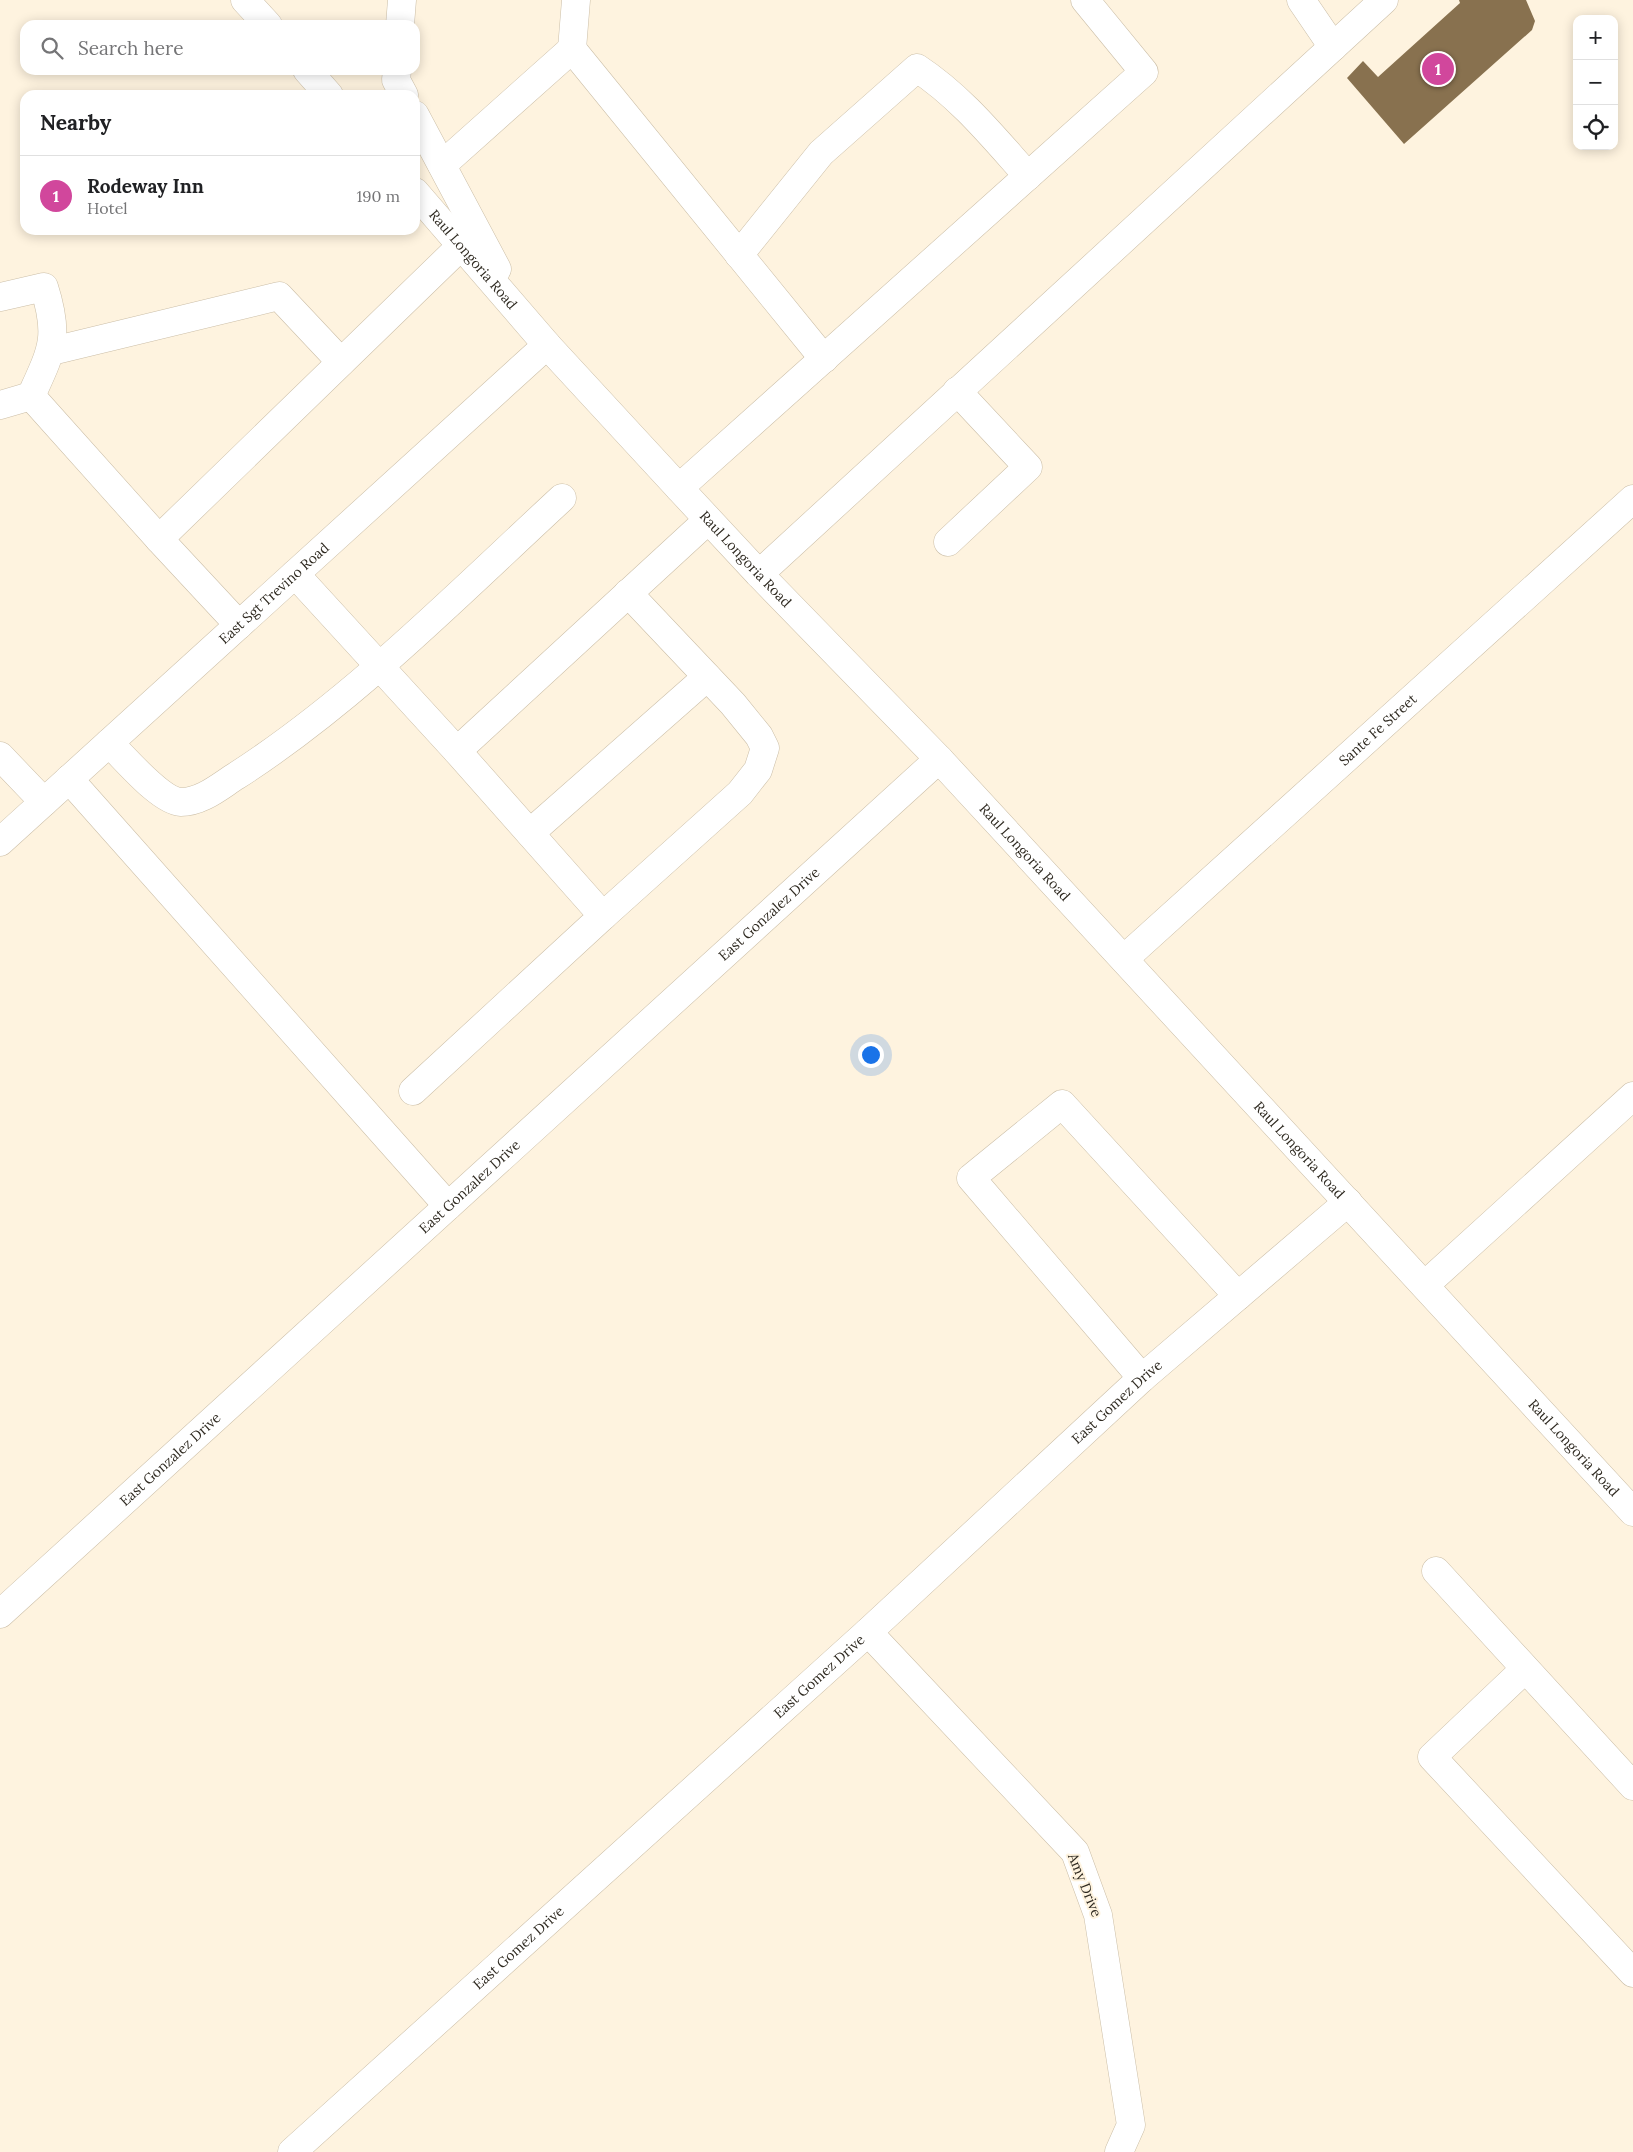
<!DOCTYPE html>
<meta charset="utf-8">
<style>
:root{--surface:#fff;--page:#f2f2f2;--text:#202124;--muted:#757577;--line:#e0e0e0;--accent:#be3673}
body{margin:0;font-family:Lora,serif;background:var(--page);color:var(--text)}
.controls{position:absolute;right:15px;top:15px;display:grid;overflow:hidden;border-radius:10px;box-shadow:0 2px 12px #0003}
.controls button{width:45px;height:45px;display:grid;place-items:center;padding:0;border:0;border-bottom:1px solid var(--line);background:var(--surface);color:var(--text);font:25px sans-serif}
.you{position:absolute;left:870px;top:1054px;width:18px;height:18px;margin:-12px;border:4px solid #fff;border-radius:50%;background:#1a73e8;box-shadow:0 0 0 8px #1a73e833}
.badge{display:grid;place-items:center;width:32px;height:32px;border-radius:50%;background:var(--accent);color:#fff;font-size:16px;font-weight:700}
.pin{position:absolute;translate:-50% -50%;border:2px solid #fff;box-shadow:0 1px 5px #0006}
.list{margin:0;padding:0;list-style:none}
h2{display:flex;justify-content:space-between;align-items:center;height:65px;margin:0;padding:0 20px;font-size:21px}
h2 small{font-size:16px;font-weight:400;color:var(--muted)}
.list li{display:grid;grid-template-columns:32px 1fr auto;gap:15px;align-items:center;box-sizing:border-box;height:80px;padding:0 20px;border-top:1px solid var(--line)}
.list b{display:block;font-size:19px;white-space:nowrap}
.list p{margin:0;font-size:16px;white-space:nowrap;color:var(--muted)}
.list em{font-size:16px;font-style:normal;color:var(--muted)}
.icon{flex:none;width:28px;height:28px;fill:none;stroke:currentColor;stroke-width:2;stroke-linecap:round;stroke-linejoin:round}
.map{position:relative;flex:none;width:1633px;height:2152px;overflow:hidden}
.search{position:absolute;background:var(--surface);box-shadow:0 2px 12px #0003;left:20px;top:20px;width:400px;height:55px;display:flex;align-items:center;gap:12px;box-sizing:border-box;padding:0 18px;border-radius:15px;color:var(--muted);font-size:19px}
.panel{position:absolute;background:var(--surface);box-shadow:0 2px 12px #0003;left:20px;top:90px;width:400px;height:145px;border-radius:15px}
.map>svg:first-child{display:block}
</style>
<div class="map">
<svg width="1633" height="2152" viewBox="0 0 1633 2152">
<rect width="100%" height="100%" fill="#fef3df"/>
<polygon fill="#88714f" points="1459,0 1526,0 1535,21 1532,30 1404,144 1347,78 1363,61 1378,77 1460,3"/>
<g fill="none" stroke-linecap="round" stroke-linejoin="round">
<g stroke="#cbbea7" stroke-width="29">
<g id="minor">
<polyline points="1301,0 1333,47"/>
<polyline points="572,49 576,0"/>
<polyline points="442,165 572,49 824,359"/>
<path d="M739,255L821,153L917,68C961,97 993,137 1028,176"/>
<path d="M0,297L44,287C60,337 52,350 31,396"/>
<polyline points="52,351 279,296 341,362"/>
<polyline points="0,405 31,396 159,539"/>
<polyline points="679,488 1144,72 1085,0"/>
<polyline points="948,542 1028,467 957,391"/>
<polyline points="295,574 457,751 708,520"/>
<polyline points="759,574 1384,0"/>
<polyline points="239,625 159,539 462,245"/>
<path d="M109,743C125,758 160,801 181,802C202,802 220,786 236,776C353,701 459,593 562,498"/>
<polyline points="0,756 44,802"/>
<polyline points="69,779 448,1206"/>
<polyline points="530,833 707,677"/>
<path id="s1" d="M0,842L547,345"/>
<polyline points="603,916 740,793 758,770 765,748 759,736 733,704 628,593"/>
<path id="s2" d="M1124,959L1633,499"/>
<polyline points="413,1091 603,916 457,751"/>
<polyline points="1425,1285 1633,1096"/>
<polyline points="1142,1378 971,1178 1062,1104 1238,1296"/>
<polyline points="1436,1571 1633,1786"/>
<path id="s3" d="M0,1614L939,759"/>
<polyline points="868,1632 1075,1852 1098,1915 1131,2125 1119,2152"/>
<polyline points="1525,1669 1432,1757 1633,1973"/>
<path id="s4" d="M292,2152L868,1632L1142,1378L1348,1202"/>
</g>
</g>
<g stroke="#cbbea7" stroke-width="29">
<g id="major">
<polyline points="245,0 268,25"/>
<polyline points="400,25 402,0"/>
<polyline points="307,70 329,95"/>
<polyline points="397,70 396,80 404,95"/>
<polyline points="415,115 497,269"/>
<path id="s5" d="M415,192L547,345L679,488L759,574L939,759L1633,1512"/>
</g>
</g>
<use href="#minor" stroke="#fff" stroke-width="28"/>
<use href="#major" stroke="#fff" stroke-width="28"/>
</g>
<g text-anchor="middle" stroke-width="4" stroke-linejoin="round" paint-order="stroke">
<g font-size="14" fill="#2f2a21" stroke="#fef3df">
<text dy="5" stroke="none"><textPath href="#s5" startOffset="89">Raul Longoria Road</textPath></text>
<text dy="5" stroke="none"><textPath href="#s5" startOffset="494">Raul Longoria Road</textPath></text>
<text dy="5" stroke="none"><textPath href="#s1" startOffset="370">East Sgt Trevino Road</textPath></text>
<text dy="5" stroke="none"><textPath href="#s2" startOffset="342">Sante Fe Street</textPath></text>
<text dy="5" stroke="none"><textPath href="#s5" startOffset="899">Raul Longoria Road</textPath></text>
<text dy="5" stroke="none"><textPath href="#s3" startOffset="1040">East Gonzalez Drive</textPath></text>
<text dy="5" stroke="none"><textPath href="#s5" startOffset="1304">Raul Longoria Road</textPath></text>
<text dy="5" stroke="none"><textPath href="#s3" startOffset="635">East Gonzalez Drive</textPath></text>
<text dy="5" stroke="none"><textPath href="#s4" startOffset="1115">East Gomez Drive</textPath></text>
<text dy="5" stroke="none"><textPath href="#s5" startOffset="1709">Raul Longoria Road</textPath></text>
<text dy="5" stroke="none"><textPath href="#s3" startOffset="230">East Gonzalez Drive</textPath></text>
<text dy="5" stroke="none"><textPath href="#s4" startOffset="710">East Gomez Drive</textPath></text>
<text transform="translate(1085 1885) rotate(68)" y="5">Amy Drive</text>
<text dy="5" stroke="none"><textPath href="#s4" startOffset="305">East Gomez Drive</textPath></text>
</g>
</g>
</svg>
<div class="controls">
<button>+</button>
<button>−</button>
<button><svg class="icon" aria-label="locate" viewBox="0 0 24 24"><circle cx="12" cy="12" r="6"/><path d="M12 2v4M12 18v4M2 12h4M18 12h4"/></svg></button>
</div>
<div class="you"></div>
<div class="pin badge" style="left:1438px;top:69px;background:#d1479c">1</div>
<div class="search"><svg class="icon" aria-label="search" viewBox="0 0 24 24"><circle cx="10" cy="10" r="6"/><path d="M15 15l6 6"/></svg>Search here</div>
<section class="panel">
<h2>Nearby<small></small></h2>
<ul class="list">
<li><span class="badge" style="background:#d1479c">1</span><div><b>Rodeway Inn</b><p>Hotel</p></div><em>190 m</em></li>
</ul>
</section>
</div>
